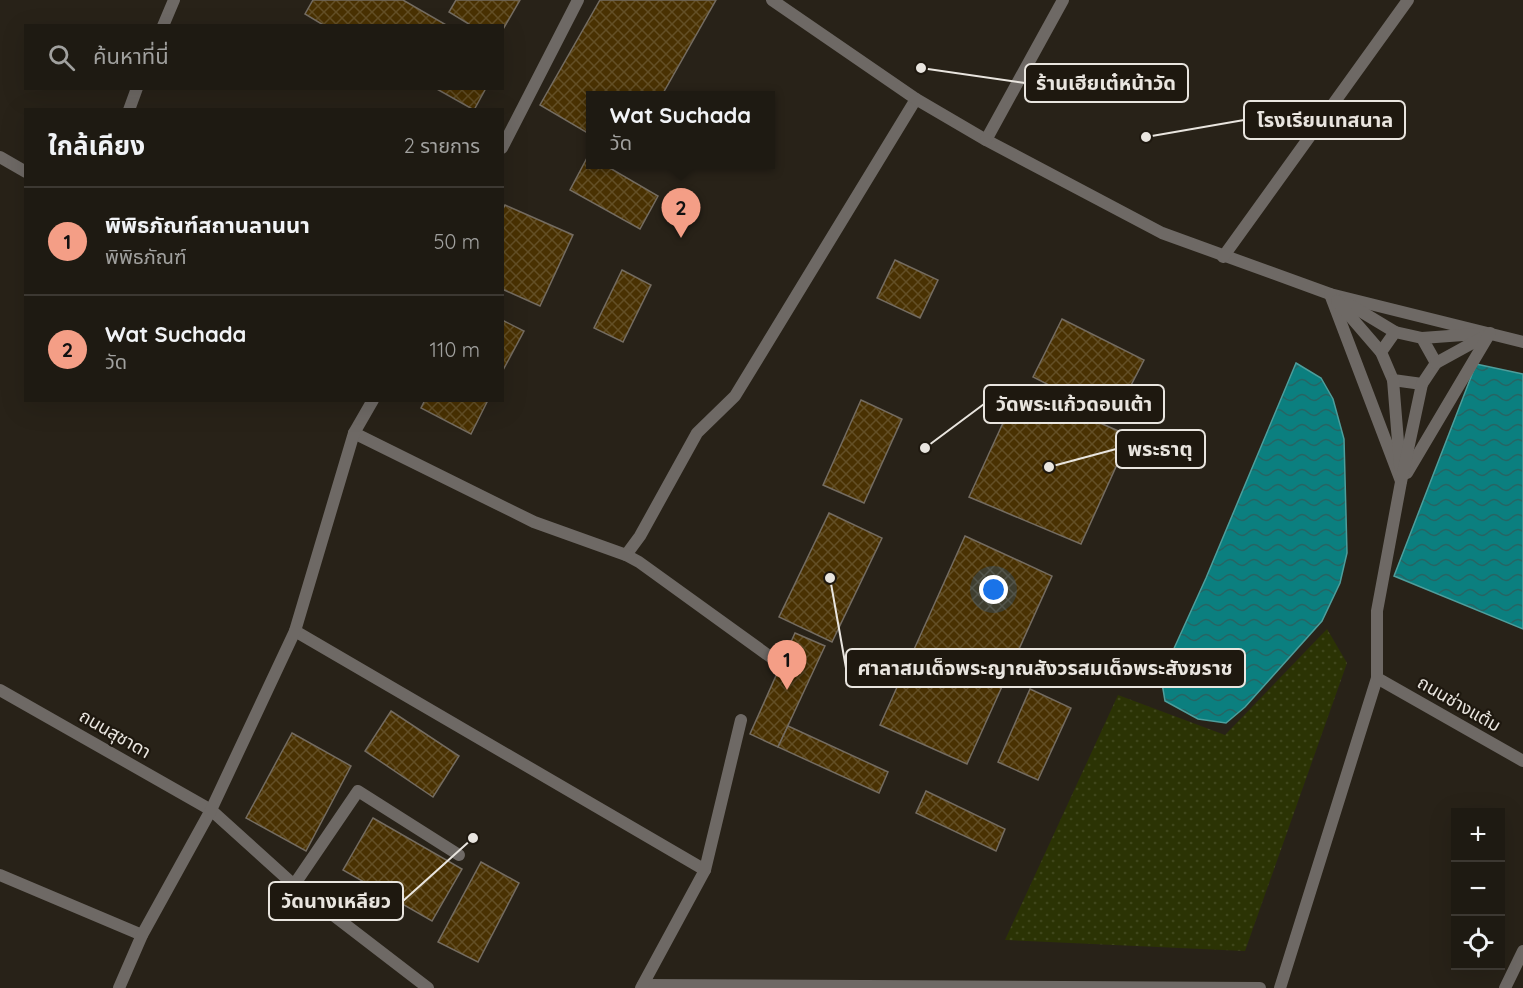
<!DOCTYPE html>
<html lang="th">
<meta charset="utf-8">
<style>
:root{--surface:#1e1a12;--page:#2b2720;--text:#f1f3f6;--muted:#a1a19f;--line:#3c3832;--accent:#f49e86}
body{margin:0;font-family:Quicksand,"Noto Sans Thai",sans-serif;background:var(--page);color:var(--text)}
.controls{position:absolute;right:18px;bottom:18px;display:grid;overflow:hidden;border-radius:0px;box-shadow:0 6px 24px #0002}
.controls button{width:54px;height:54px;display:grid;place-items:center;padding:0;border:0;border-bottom:2px solid var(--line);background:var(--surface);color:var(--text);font:30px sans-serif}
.you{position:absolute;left:994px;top:590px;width:21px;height:21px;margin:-15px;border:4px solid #fff;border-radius:50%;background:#1a73e8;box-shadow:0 0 0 9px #1a73e833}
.badge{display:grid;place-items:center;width:39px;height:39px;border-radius:50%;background:var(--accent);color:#111;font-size:20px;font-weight:700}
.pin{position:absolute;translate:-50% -50px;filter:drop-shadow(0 2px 3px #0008)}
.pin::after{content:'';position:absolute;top:32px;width:21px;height:18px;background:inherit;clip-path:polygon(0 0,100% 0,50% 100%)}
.popup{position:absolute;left:586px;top:91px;width:189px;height:78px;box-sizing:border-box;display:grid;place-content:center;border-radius:0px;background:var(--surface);filter:drop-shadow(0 2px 4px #0005);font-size:20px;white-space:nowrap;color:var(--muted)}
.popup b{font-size:22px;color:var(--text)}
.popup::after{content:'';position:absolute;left:50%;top:100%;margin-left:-12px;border:12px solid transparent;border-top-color:var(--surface)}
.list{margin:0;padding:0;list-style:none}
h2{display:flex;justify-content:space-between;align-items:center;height:78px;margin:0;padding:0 24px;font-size:26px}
h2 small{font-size:20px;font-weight:400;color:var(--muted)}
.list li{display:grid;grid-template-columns:39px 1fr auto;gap:18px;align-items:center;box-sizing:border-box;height:108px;padding:0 24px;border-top:2px solid var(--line)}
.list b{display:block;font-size:22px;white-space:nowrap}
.list p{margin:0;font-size:20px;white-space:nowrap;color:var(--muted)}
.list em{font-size:20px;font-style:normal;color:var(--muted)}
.icon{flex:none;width:33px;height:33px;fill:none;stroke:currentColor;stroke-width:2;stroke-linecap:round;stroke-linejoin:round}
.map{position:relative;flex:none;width:1523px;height:988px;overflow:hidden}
.search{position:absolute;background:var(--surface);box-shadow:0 6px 24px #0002;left:24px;top:24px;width:480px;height:66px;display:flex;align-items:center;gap:15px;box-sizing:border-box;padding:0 21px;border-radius:0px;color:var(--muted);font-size:22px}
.panel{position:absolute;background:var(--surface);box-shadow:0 6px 24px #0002;left:24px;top:108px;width:480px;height:294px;border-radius:0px}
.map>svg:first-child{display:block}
</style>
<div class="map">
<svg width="1523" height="988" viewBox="0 0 1523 988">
<defs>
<pattern id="grass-dots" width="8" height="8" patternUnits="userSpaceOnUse" patternTransform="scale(1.5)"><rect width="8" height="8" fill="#2b3304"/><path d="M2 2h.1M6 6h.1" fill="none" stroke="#40471c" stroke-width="1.8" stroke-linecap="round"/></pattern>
<pattern id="water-waves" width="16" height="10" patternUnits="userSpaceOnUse" patternTransform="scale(1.5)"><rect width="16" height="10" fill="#0b7f7f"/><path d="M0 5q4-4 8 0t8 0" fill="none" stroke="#266564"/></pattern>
<pattern id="building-cross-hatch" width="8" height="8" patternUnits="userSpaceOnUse" patternTransform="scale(1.5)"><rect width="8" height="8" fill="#493102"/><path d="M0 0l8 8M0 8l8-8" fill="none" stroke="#634f26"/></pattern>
</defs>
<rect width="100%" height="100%" fill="#282218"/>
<polygon fill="url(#grass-dots)" points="1327,629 1347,663 1245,951 1005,940 1118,695 1225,735"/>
<g fill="url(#water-waves)" stroke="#4e9e9c" stroke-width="1.5">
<polygon points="1296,363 1321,378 1333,399 1344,439 1347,553 1340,583 1322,621 1245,707 1226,723 1198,719 1165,701 1161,677 1206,578"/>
<polygon points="1476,364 1523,374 1523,629 1394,576"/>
</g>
<g fill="url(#building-cross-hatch)" stroke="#746c61" stroke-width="1.5">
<polygon points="313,0 403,0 448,26 325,26 305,14"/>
<polygon points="456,0 520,0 502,31 502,26 472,26 449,12"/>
<polygon points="600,0 716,0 662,95 591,95 591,135 540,105"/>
<polygon points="435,88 486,88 474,110"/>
<polygon points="588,156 591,158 591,164 603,164 658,196 640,229 570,190"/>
<polygon points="505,205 573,235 540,306 502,289 502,211"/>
<polygon points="895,260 938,280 920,318 877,298"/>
<polygon points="622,270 651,285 623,342 594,328"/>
<polygon points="1062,319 1144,360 1114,418 1033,377"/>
<polygon points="502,320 524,331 502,372"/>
<polygon points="1019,388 1130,436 1081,544 969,497"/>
<polygon points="425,400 488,400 471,434 421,408"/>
<polygon points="861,400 902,419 864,503 823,485"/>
<polygon points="829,513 882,538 832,642 779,617"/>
<polygon points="965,536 1052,576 967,764 880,725"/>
<polygon points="795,633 825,646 778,747 750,734"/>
<polygon points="1030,689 1071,708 1038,780 998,762"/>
<polygon points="391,711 459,756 433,797 365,751"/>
<polygon points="788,726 888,772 879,793 778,747"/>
<polygon points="292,733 351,766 306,851 246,818"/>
<polygon points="926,791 1005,829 996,851 916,813"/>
<polygon points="373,818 462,869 432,921 343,870"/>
<polygon points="481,862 519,883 478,962 438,942"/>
</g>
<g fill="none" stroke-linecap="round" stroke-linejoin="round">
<g stroke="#6e6965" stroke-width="12">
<polyline points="626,555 640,536 697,433 735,396 916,99"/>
<polyline points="294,885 358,791 459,855"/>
</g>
<g stroke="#6e6965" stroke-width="12">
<polyline points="772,0 916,99 986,140 1162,233 1330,294 1523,342"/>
<polyline points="163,26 174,0"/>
<polyline points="129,110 137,88"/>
<polyline points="986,140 1063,0"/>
<polyline points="502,148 578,0"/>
<polyline points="0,157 26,172"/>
<polyline points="1223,257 1408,0"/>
<polyline points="1330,294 1401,481"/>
<polyline points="1342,300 1395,332"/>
<polyline points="1337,301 1381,352"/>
<polyline points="1422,338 1436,363 1422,384 1393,380 1381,352 1395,332 1422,338 1477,334"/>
<polyline points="1436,363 1487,335"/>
<polyline points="1393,380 1400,466"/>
<polyline points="354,433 534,522 626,555 639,562 772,658"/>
<polyline points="1407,473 1490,333"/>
<polyline points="295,631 705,870"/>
<polyline points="1377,678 1523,761"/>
<polyline points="0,690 211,810 294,885 428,988"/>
<polyline points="0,875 142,935"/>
<polyline points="643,985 1260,988"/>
<polyline points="119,988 142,935 211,810 295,631 354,433 373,400"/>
<polyline points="641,988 705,870 741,720"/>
<polyline points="1280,988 1377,678 1377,611 1401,482 1422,384"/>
<polyline points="1505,988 1523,951"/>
</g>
</g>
<g text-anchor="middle" stroke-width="4.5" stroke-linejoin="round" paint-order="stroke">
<g font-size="18" fill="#e9e5df" stroke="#1e180f">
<text transform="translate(1459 704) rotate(30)" y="6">ถนนช่างแต้ม</text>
<text transform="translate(115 734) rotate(30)" y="6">ถนนสุชาดา</text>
</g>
</g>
<path fill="none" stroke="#e9e5df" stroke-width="2" d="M921 68L1025 83M1146 137L1244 120M925 448L984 404M1049 467L1116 449M830 578L846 668M473 838L403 901"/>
<g fill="#e9e5df" stroke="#1e180f" stroke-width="2">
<circle cx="921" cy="68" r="6"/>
<circle cx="1146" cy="137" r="6"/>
<circle cx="925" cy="448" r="6"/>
<circle cx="1049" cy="467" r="6"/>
<circle cx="830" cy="578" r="6"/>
<circle cx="473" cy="838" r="6"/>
</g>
<g fill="#1e180f" stroke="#e9e5df" stroke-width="2">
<rect x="1025" y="64" width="163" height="38" rx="6"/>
<rect x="1244" y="101" width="161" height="38" rx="6"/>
<rect x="984" y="385" width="180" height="38" rx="6"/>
<rect x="1116" y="430" width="89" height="38" rx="6"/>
<rect x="846" y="649" width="399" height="38" rx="6"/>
<rect x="269" y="882" width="134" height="38" rx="6"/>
</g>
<g font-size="20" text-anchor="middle" font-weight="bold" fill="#e9e5df">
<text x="1106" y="90">ร้านเฮียเต๋หน้าวัด</text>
<text x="1325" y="127">โรงเรียนเทสนาล</text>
<text x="1074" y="411">วัดพระแก้วดอนเต้า</text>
<text x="1160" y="456">พระธาตุ</text>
<text x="1045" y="675">ศาลาสมเด็จพระญาณสังวรสมเด็จพระสังฆราช</text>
<text x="336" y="908">วัดนางเหลียว</text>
</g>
</svg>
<div class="controls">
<button>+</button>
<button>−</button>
<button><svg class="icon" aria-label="locate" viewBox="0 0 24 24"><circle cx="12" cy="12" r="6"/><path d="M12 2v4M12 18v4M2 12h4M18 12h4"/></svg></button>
</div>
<div class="you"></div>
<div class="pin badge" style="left:787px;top:690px">1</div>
<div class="pin badge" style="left:681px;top:238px">2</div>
<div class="popup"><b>Wat Suchada</b>วัด</div>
<div class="search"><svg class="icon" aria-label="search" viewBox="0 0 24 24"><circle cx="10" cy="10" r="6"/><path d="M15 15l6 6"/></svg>ค้นหาที่นี่</div>
<section class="panel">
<h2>ใกล้เคียง<small>2 รายการ</small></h2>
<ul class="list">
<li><span class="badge">1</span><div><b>พิพิธภัณฑ์สถานลานนา</b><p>พิพิธภัณฑ์</p></div><em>50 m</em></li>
<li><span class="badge">2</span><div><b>Wat Suchada</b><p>วัด</p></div><em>110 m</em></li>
</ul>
</section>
</div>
